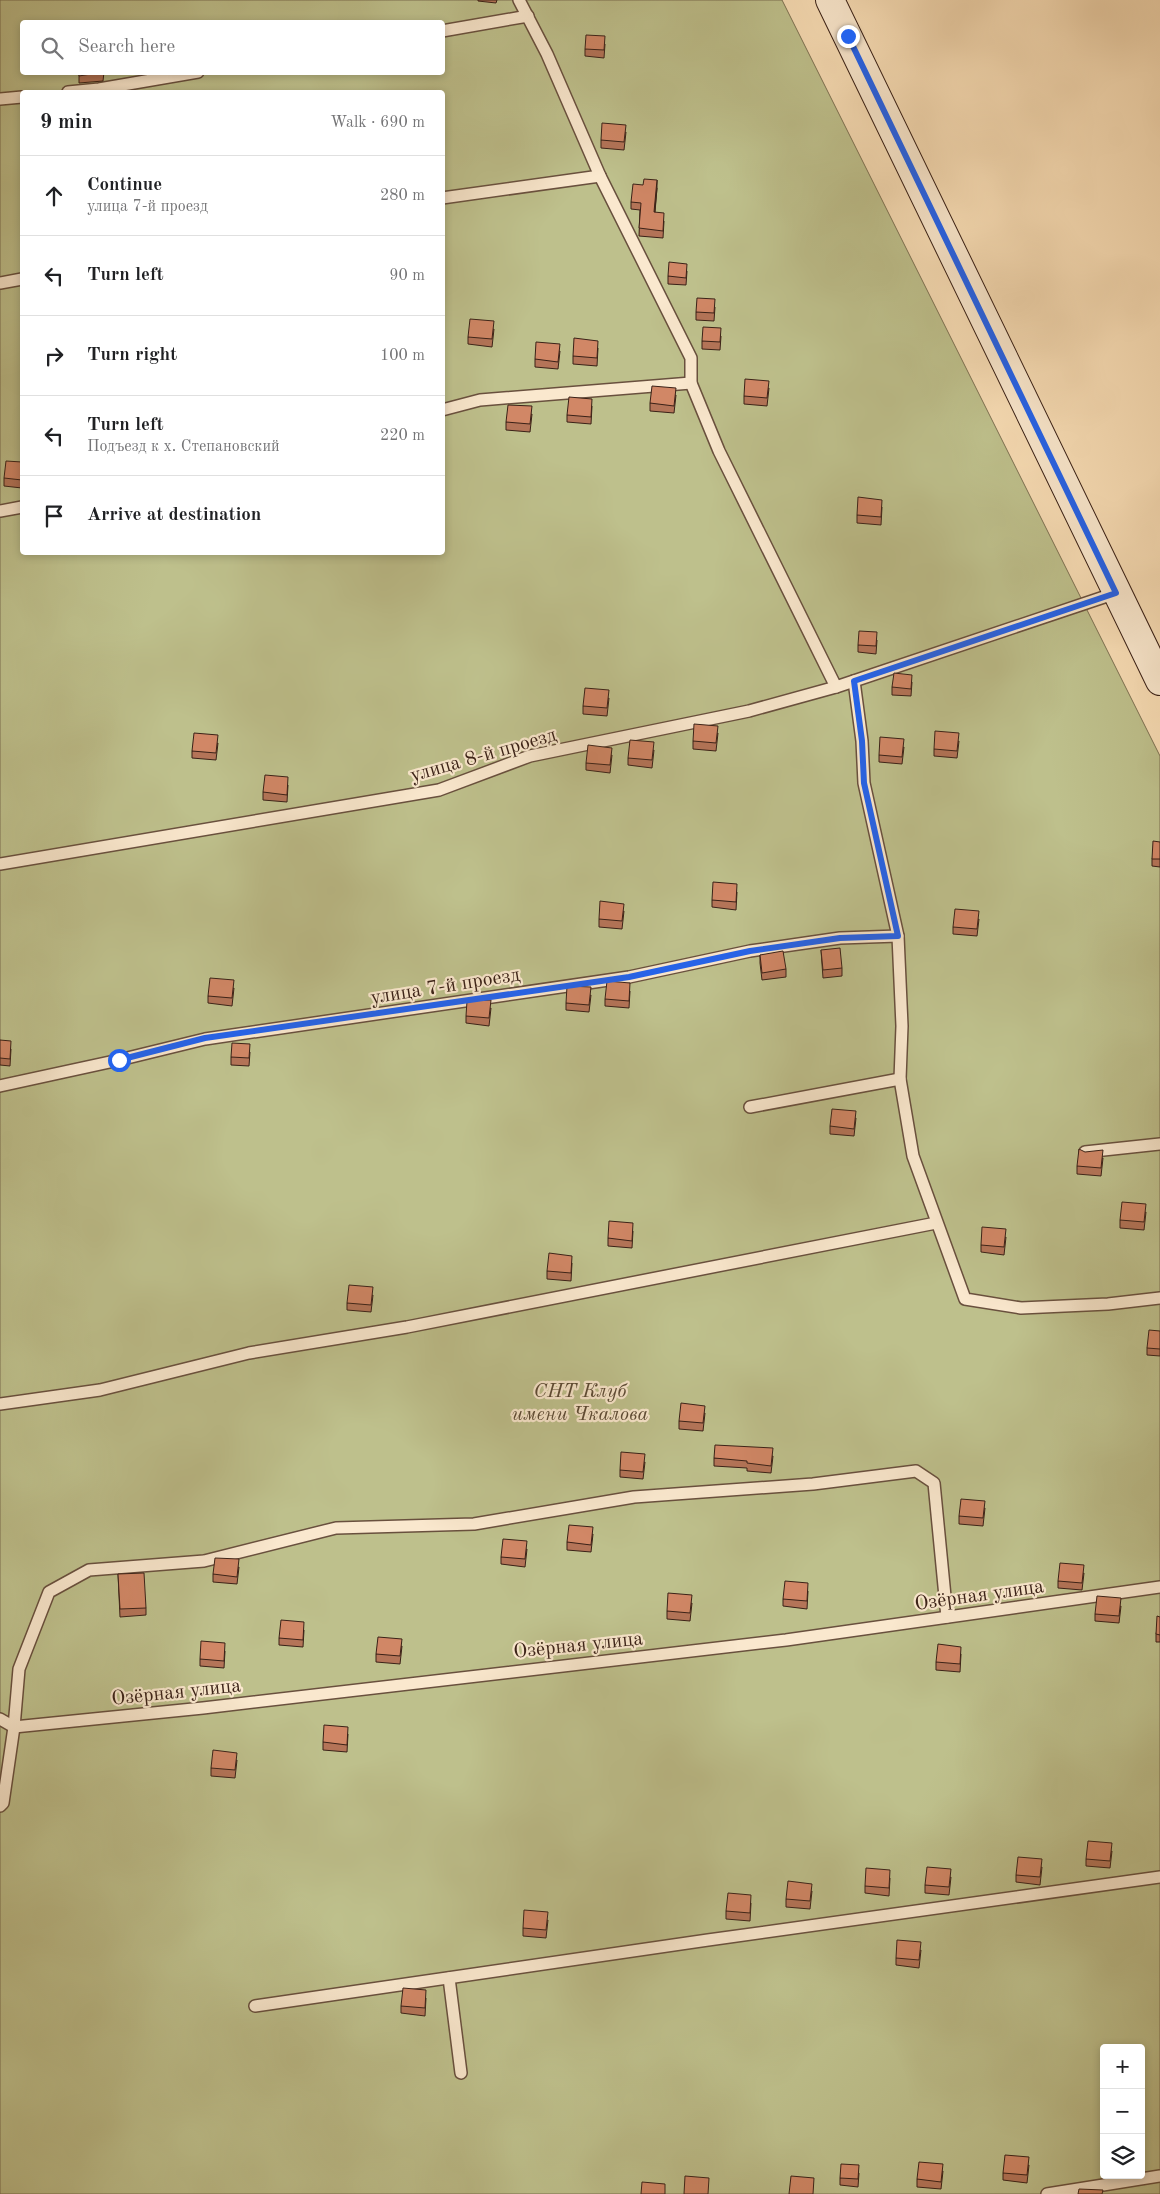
<!DOCTYPE html>
<meta charset="utf-8">
<style>
:root{--surface:#fff;--page:#f2f2f2;--text:#202124;--muted:#757577;--line:#e0e0e0}
body{margin:0;font-family:"Old Standard TT",serif;background:var(--page);color:var(--text)}
.controls{position:absolute;right:15px;bottom:15px;display:grid;overflow:hidden;border-radius:5px;box-shadow:0 2px 8px #0003}
.controls button{width:45px;height:45px;display:grid;place-items:center;padding:0;border:0;border-bottom:1px solid var(--line);background:var(--surface);color:var(--text);font:25px sans-serif}
.stop{position:absolute;width:15px;height:15px;margin:-11px;border:4px solid #2563eb;border-radius:50%;background:#fff}
.stop.end{background:#2563eb;border-color:#fff;box-shadow:0 1px 5px #0008}
.list{margin:0;padding:0;list-style:none}
h2{display:flex;justify-content:space-between;align-items:center;height:65px;margin:0;padding:0 20px;font-size:21px}
h2 small{font-size:16px;font-weight:400;color:var(--muted)}
.list li{display:grid;grid-template-columns:32px 1fr auto;gap:15px;align-items:center;box-sizing:border-box;height:80px;padding:0 20px;border-top:1px solid var(--line)}
.list b{display:block;font-size:19px;white-space:nowrap}
.list p{margin:0;font-size:16px;white-space:nowrap;color:var(--muted)}
.list em{font-size:16px;font-style:normal;color:var(--muted)}
.icon{flex:none;width:28px;height:28px;fill:none;stroke:currentColor;stroke-width:2;stroke-linecap:round;stroke-linejoin:round}
.map{position:relative;flex:none;width:1160px;height:2194px;overflow:hidden}
.search{position:absolute;background:var(--surface);box-shadow:0 2px 8px #0003;left:20px;top:20px;width:425px;height:55px;display:flex;align-items:center;gap:12px;box-sizing:border-box;padding:0 18px;border-radius:5px;color:var(--muted);font-size:19px}
.panel{position:absolute;background:var(--surface);box-shadow:0 2px 8px #0003;left:20px;top:90px;width:425px;height:465px;border-radius:5px}
.map>svg:first-child{display:block}
</style>
<div class="map">
<svg width="1160" height="2194" viewBox="0 0 1160 2194">
<rect width="100%" height="100%" fill="#f7dcb4"/>
<filter id="stains"><feTurbulence type="fractalNoise" baseFrequency=".004" numOctaves="4"/><feColorMatrix values="0 0 0 0 .2 0 0 0 0 .09 0 0 0 0 .02 0 0 0 .5 -.17"/></filter>
<radialGradient id="worn" r=".72"><stop offset=".6" stop-color="#630" stop-opacity="0"/><stop offset="1" stop-color="#630" stop-opacity=".3"/></radialGradient>
<path fill="#bec08c" stroke="#7c7052" fill-rule="evenodd" d="M0,0H782L1160,756V2194H0ZM22,22H442V72H22ZM22,92H442V552H22ZM1104,2048H1141V2175H1104Z"/>
<g fill="none" stroke-linecap="round" stroke-linejoin="round">
<g stroke="#69503e" stroke-width="14">
<g id="lane">
<polyline points="519,0 547,54 600,176 691,358 691,383 719,451 836,687"/>
<polyline points="442,31 528,16"/>
<polyline points="68,92 99,89 198,72"/>
<polyline points="0,99 22,97"/>
<polyline points="442,198 600,176"/>
<polyline points="0,283 22,279"/>
<polyline points="442,410 480,400 691,383"/>
<polyline points="0,511 22,507"/>
<polyline points="854,681 862,741 864,783 898,936 902,1026 900,1079 913,1156 965,1299 1021,1308 1108,1304 1160,1298"/>
<polyline points="0,864 439,790 530,756 749,711 836,687 1116,593"/>
<polyline points="0,1086 119,1060 205,1039 629,977 750,951 840,938 898,936"/>
<polyline points="750,1107 900,1079"/>
<polyline points="1085,1152 1160,1144"/>
<polyline points="0,1404 100,1390 249,1353 407,1327 936,1223"/>
<polyline points="0,1719 14,1727 203,1708 786,1640 1160,1587"/>
<polyline points="0,1806 3,1803 14,1727 19,1669 49,1592 89,1570 204,1561 336,1528 474,1524 634,1497 813,1484 916,1471 934,1483 947,1617"/>
<polyline points="449,1978 461,2073"/>
<polyline points="255,2006 708,1940 1160,1877"/>
<polyline points="1047,2194 1160,2176"/>
</g>
</g>
<g stroke="#3a2117" stroke-width="30">
<polyline id="secondary" points="830,0 1160,681"/>
</g>
<use href="#lane" stroke="#fae8ce" stroke-width="11"/>
<use href="#secondary" stroke="#fae8ce" stroke-width="28"/>
</g>
<g fill="#b47458" stroke="#3a2117">
<polygon points="478,0 497,0 496,3 478,1"/>
<polygon points="605,44 604,58 585,56 585,49"/>
<polygon points="79,72 104,72 103,81 79,83"/>
<polygon points="626,132 624,150 601,148 601,140"/>
<polygon points="657,188 655,212 664,221 663,238 639,236 640,210 631,209 631,202"/>
<polygon points="687,271 686,285 668,284 668,276"/>
<polygon points="715,307 714,321 696,320 696,312"/>
<polygon points="494,329 492,347 468,344 468,337"/>
<polygon points="721,336 720,350 702,349 702,341"/>
<polygon points="598,348 597,366 573,364 573,356"/>
<polygon points="560,351 558,369 535,367 535,359"/>
<polygon points="769,388 767,406 744,404 744,396"/>
<polygon points="676,395 674,413 650,411 650,403"/>
<polygon points="592,406 591,424 567,422 567,415"/>
<polygon points="532,414 530,432 506,430 506,422"/>
<polygon points="22,462 22,488 4,486 4,478"/>
<polygon points="882,507 881,525 857,523 857,515"/>
<polygon points="877,640 876,654 858,652 858,645"/>
<polygon points="912,682 911,696 892,695 892,687"/>
<polygon points="609,698 607,716 583,714 583,706"/>
<polygon points="718,733 716,751 693,749 693,741"/>
<polygon points="959,741 957,758 934,756 934,749"/>
<polygon points="218,743 216,760 192,758 192,751"/>
<polygon points="904,747 902,764 879,762 879,755"/>
<polygon points="654,750 652,768 628,765 628,758"/>
<polygon points="612,755 610,773 586,770 586,763"/>
<polygon points="288,785 287,802 263,800 263,792"/>
<polygon points="1160,842 1160,867 1152,866 1152,859"/>
<polygon points="737,892 736,910 712,907 712,900"/>
<polygon points="624,911 622,929 599,927 599,919"/>
<polygon points="979,919 977,936 953,934 953,927"/>
<polygon points="821,950 842,968 842,976 823,978"/>
<polygon points="760,955 786,969 786,977 762,980 760,963"/>
<polygon points="234,988 232,1006 208,1003 208,996"/>
<polygon points="630,991 629,1008 605,1006 605,999"/>
<polygon points="591,995 589,1012 566,1010 566,1003"/>
<polygon points="491,1008 489,1026 466,1023 466,1016"/>
<polygon points="0,1040 11,1049 10,1066 0,1065"/>
<polygon points="250,1052 249,1066 231,1065 231,1057"/>
<polygon points="856,1118 854,1136 830,1134 830,1126"/>
<polygon points="1103,1158 1101,1176 1077,1174 1077,1166"/>
<polygon points="1146,1212 1144,1230 1120,1228 1120,1220"/>
<polygon points="633,1231 632,1248 608,1246 608,1238"/>
<polygon points="1006,1237 1004,1255 981,1252 981,1245"/>
<polygon points="572,1263 571,1281 547,1279 547,1271"/>
<polygon points="373,1295 371,1312 347,1310 347,1303"/>
<polygon points="1160,1331 1160,1356 1147,1355 1147,1348"/>
<polygon points="705,1413 703,1431 679,1429 679,1421"/>
<polygon points="773,1456 771,1473 747,1471 747,1468 714,1466 714,1458"/>
<polygon points="645,1462 643,1479 620,1477 620,1470"/>
<polygon points="985,1508 983,1526 959,1524 959,1516"/>
<polygon points="593,1534 591,1552 567,1550 567,1542"/>
<polygon points="527,1549 525,1567 501,1564 501,1557"/>
<polygon points="239,1567 237,1584 213,1582 213,1574"/>
<polygon points="1084,1573 1082,1590 1058,1588 1058,1581"/>
<polygon points="118,1574 146,1608 146,1615 120,1617"/>
<polygon points="808,1591 807,1609 783,1606 783,1599"/>
<polygon points="692,1603 690,1621 667,1619 667,1611"/>
<polygon points="1121,1606 1119,1623 1095,1621 1095,1614"/>
<polygon points="1160,1617 1160,1642 1156,1642 1156,1634"/>
<polygon points="304,1630 303,1647 279,1645 279,1638"/>
<polygon points="402,1646 400,1664 376,1662 376,1654"/>
<polygon points="225,1651 224,1668 200,1666 200,1659"/>
<polygon points="961,1654 960,1672 936,1670 936,1662"/>
<polygon points="348,1734 347,1752 323,1750 323,1742"/>
<polygon points="237,1760 235,1778 211,1776 211,1768"/>
<polygon points="1112,1851 1110,1868 1086,1866 1086,1859"/>
<polygon points="1042,1867 1040,1885 1016,1882 1016,1875"/>
<polygon points="951,1877 949,1895 925,1893 925,1885"/>
<polygon points="890,1878 889,1896 865,1893 865,1886"/>
<polygon points="812,1891 810,1909 786,1907 786,1899"/>
<polygon points="751,1903 750,1921 726,1919 726,1911"/>
<polygon points="548,1920 546,1938 523,1936 523,1928"/>
<polygon points="921,1950 919,1968 896,1965 896,1958"/>
<polygon points="426,1998 425,2016 401,2013 401,2006"/>
<polygon points="1029,2165 1027,2183 1003,2180 1003,2173"/>
<polygon points="943,2171 941,2189 917,2187 917,2179"/>
<polygon points="859,2173 858,2187 840,2185 840,2178"/>
</g>
<polygon fill="#925e47" stroke="#3a2117" points="657,180 657,188 654,220 654,212"/>
<g fill="#d18766" stroke="#3a2117">
<polygon points="586,35 605,36 604,50 585,49"/>
<polygon points="79,72 103,72 79,76"/>
<polygon points="602,123 626,125 624,142 601,140"/>
<polygon points="644,179 657,180 654,212 664,213 663,231 639,228 641,203 631,202 633,184 643,185"/>
<polygon points="669,262 687,264 686,278 668,276"/>
<polygon points="697,298 715,299 714,313 696,312"/>
<polygon points="470,319 494,321 492,339 468,337"/>
<polygon points="703,327 721,328 720,342 702,341"/>
<polygon points="574,338 598,341 597,358 573,356"/>
<polygon points="536,342 560,344 558,362 535,359"/>
<polygon points="745,379 769,381 767,398 744,396"/>
<polygon points="652,386 676,388 674,406 650,403"/>
<polygon points="569,397 592,399 591,417 567,415"/>
<polygon points="508,405 532,406 530,424 506,422"/>
<polygon points="6,461 22,462 22,480 4,478"/>
<polygon points="858,497 882,500 881,517 857,515"/>
<polygon points="859,631 877,632 876,646 858,645"/>
<polygon points="894,673 912,675 911,689 892,687"/>
<polygon points="585,688 609,690 607,708 583,706"/>
<polygon points="694,724 718,726 716,743 693,741"/>
<polygon points="935,731 959,733 957,751 934,749"/>
<polygon points="194,733 218,735 216,753 192,751"/>
<polygon points="880,737 904,739 902,757 879,755"/>
<polygon points="630,740 654,742 652,760 628,758"/>
<polygon points="588,745 612,748 610,765 586,763"/>
<polygon points="265,775 288,777 287,795 263,792"/>
<polygon points="1153,841 1160,842 1160,859 1152,859"/>
<polygon points="713,882 737,884 736,902 712,900"/>
<polygon points="600,901 624,904 622,921 599,919"/>
<polygon points="955,909 979,911 977,929 953,927"/>
<polygon points="840,948 842,968 823,970 821,950"/>
<polygon points="783,951 786,969 762,973 760,955"/>
<polygon points="210,978 234,980 232,998 208,996"/>
<polygon points="607,981 630,983 629,1001 605,999"/>
<polygon points="567,986 591,987 589,1005 566,1003"/>
<polygon points="491,1000 489,1018 466,1016 467,1001"/>
<polygon points="0,1040 11,1041 10,1059 0,1058"/>
<polygon points="232,1043 250,1044 249,1058 231,1057"/>
<polygon points="832,1109 856,1111 854,1129 830,1126"/>
<polygon points="1079,1149 1085,1152 1103,1150 1101,1168 1077,1166"/>
<polygon points="1122,1202 1146,1204 1144,1222 1120,1220"/>
<polygon points="609,1221 633,1223 632,1241 608,1238"/>
<polygon points="982,1227 1006,1229 1004,1247 981,1245"/>
<polygon points="549,1253 572,1256 571,1273 547,1271"/>
<polygon points="349,1285 373,1287 371,1305 347,1303"/>
<polygon points="1149,1330 1160,1331 1160,1349 1147,1348"/>
<polygon points="681,1403 705,1406 703,1423 679,1421"/>
<polygon points="715,1445 773,1448 771,1466 747,1463 747,1461 714,1458"/>
<polygon points="621,1452 645,1454 643,1472 620,1470"/>
<polygon points="961,1499 985,1501 983,1518 959,1516"/>
<polygon points="569,1525 593,1527 591,1545 567,1542"/>
<polygon points="503,1539 527,1541 525,1559 501,1557"/>
<polygon points="215,1558 239,1559 237,1577 213,1574"/>
<polygon points="1060,1563 1084,1565 1082,1583 1058,1581"/>
<polygon points="144,1573 146,1608 120,1609 118,1574"/>
<polygon points="785,1581 808,1583 807,1601 783,1599"/>
<polygon points="668,1593 692,1595 690,1613 667,1611"/>
<polygon points="1097,1596 1121,1598 1119,1616 1095,1614"/>
<polygon points="1157,1616 1160,1617 1160,1635 1156,1634"/>
<polygon points="281,1620 304,1622 303,1640 279,1638"/>
<polygon points="378,1637 402,1639 400,1656 376,1654"/>
<polygon points="201,1641 225,1643 224,1661 200,1659"/>
<polygon points="938,1644 961,1647 960,1664 936,1662"/>
<polygon points="324,1725 348,1727 347,1745 323,1742"/>
<polygon points="213,1750 237,1753 235,1770 211,1768"/>
<polygon points="1088,1841 1112,1843 1110,1861 1086,1859"/>
<polygon points="1018,1857 1042,1859 1040,1877 1016,1875"/>
<polygon points="927,1867 951,1869 949,1887 925,1885"/>
<polygon points="866,1868 890,1870 889,1888 865,1886"/>
<polygon points="788,1881 812,1884 810,1901 786,1899"/>
<polygon points="728,1893 751,1895 750,1913 726,1911"/>
<polygon points="524,1910 548,1912 546,1930 523,1928"/>
<polygon points="897,1940 921,1942 919,1960 896,1958"/>
<polygon points="403,1988 426,1990 425,2008 401,2006"/>
<polygon points="1005,2155 1029,2157 1027,2175 1003,2173"/>
<polygon points="919,2162 943,2164 941,2182 917,2179"/>
<polygon points="841,2164 859,2165 858,2179 840,2178"/>
<polygon points="685,2176 709,2178 708,2194 684,2194"/>
<polygon points="791,2176 814,2178 813,2194 789,2194"/>
<polygon points="642,2182 665,2184 665,2194 641,2194"/>
<polygon points="1079,2189 1103,2190 1102,2194 1078,2194"/>
</g>
<g fill="none" stroke-linecap="round" stroke-linejoin="round">
<polyline stroke="#2563eb" stroke-width="6" points="119,1060 205,1038 629,977 750,951 840,938 898,936 864,783 862,741 854,681 1116,593 848,36"/>
</g>
<g text-anchor="middle" stroke-width="4.5" stroke-linejoin="round" paint-order="stroke">
<g font-size="20" fill="#3a2117" stroke="#fae8ce">
<text transform="translate(483 754) rotate(-16)" y="7">улица 8-й проезд</text>
<text transform="translate(445 985) rotate(-9)" y="7">улица 7-й проезд</text>
<text transform="translate(979 1594) rotate(-8)" y="7">Озёрная улица</text>
<text transform="translate(578 1644) rotate(-6)" y="7">Озёрная улица</text>
<text transform="translate(176 1691) rotate(-6)" y="7">Озёрная улица</text>
</g>
<g font-size="20" font-style="italic" fill="#5b4934" stroke="#fae8ce">
<text x="580" y="1397">СНТ Клуб<tspan x="580" dy="23">имени Чкалова</tspan></text>
</g>
</g>
<rect width="100%" height="100%" filter="url(#stains)"/>
<rect width="100%" height="100%" fill="url(#worn)"/>
</svg>
<div class="controls">
<button>+</button>
<button>−</button>
<button><svg class="icon" aria-label="layers" viewBox="0 0 24 24"><path d="M12 4l9 5-9 5-9-5zM3 14l9 5 9-5"/></svg></button>
</div>
<div class="stop" style="left:119px;top:1060px"></div>
<div class="stop end" style="left:848px;top:36px"></div>
<div class="search"><svg class="icon" aria-label="search" viewBox="0 0 24 24"><circle cx="10" cy="10" r="6"/><path d="M15 15l6 6"/></svg>Search here</div>
<section class="panel">
<h2>9 min<small>Walk · 690 m</small></h2>
<ul class="list">
<li><svg class="icon" aria-label="ahead" viewBox="0 0 24 24"><path d="M12 20V5M6 11l6-6 6 6"/></svg><div><b>Continue</b><p>улица 7-й проезд</p></div><em>280 m</em></li>
<li><svg class="icon" aria-label="left" viewBox="0 0 24 24"><path d="M17 20v-9H6M10 6l-5 5 5 5"/></svg><div><b>Turn left</b></div><em>90 m</em></li>
<li><svg class="icon" aria-label="right" viewBox="0 0 24 24"><path d="M7 20v-9h11M14 6l5 5-5 5"/></svg><div><b>Turn right</b></div><em>100 m</em></li>
<li><svg class="icon" aria-label="left" viewBox="0 0 24 24"><path d="M17 20v-9H6M10 6l-5 5 5 5"/></svg><div><b>Turn left</b><p>Подъезд к х. Степановский</p></div><em>220 m</em></li>
<li><svg class="icon" aria-label="arrive" viewBox="0 0 24 24"><path d="M6 21V4h12l-3 4 3 4H6"/></svg><div><b>Arrive at destination</b></div></li>
</ul>
</section>
</div>
